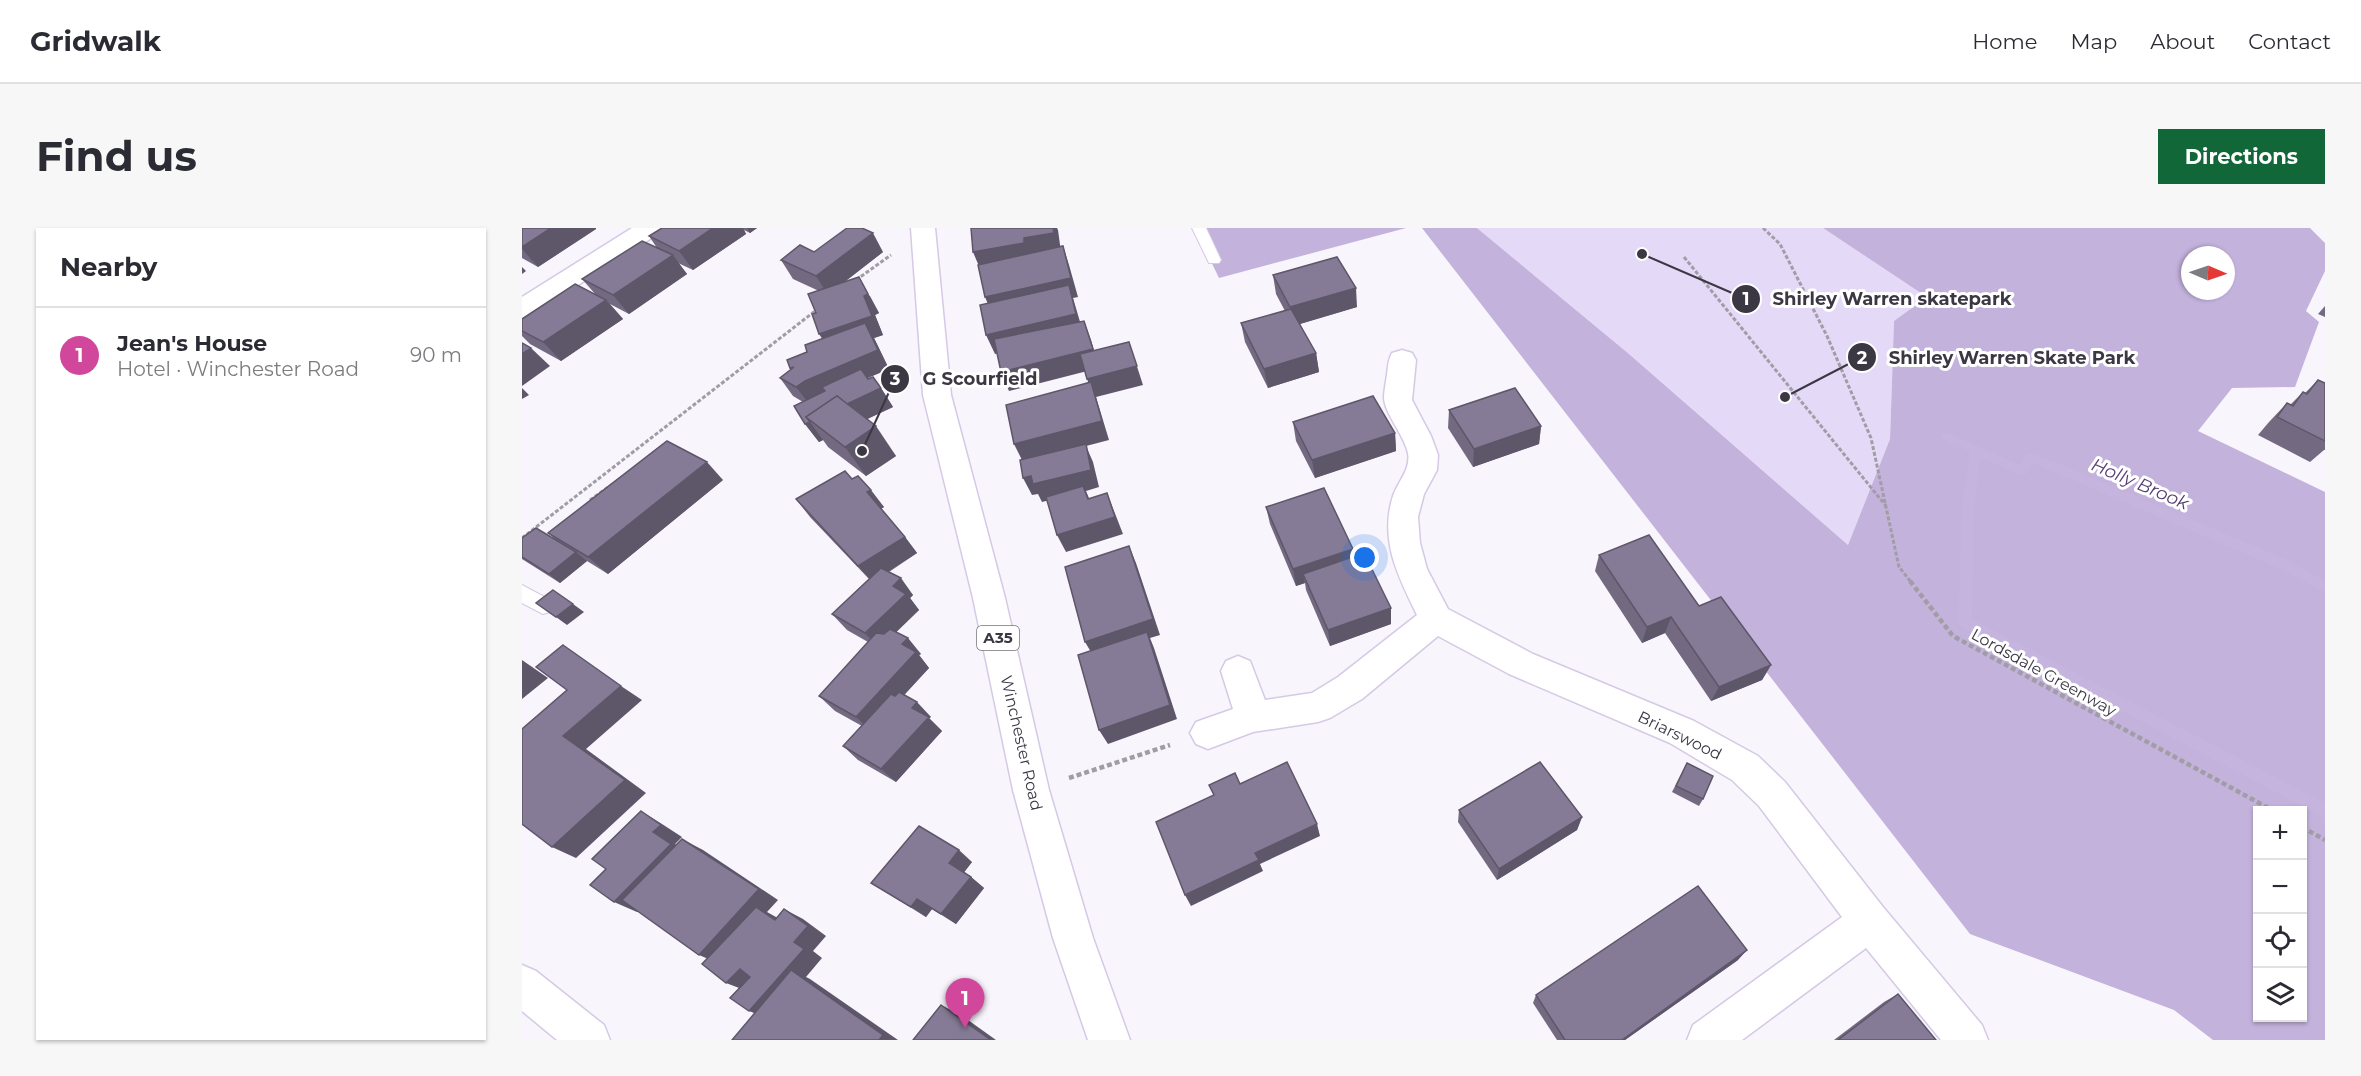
<!DOCTYPE html>
<meta charset="utf-8">
<style>
:root{--surface:#fff;--page:#f7f7f7;--text:#2b2b33;--muted:#7c7c81;--line:#e1e1e2;--accent:#126739}
body{margin:0;font-family:Montserrat,sans-serif;background:var(--page);color:var(--text)}
.controls{position:absolute;right:18px;bottom:18px;display:grid;overflow:hidden;border-radius:0px;box-shadow:0 2px 4px #0004}
.controls button{width:54px;height:54px;display:grid;place-items:center;padding:0;border:0;border-bottom:2px solid var(--line);background:var(--surface);color:var(--text);font:30px sans-serif}
.compass{position:absolute;left:1659px;top:18px;width:54px;height:54px;border-radius:50%;background:var(--surface);box-shadow:0 2px 4px #0004;rotate:92deg}
.you{position:absolute;left:843px;top:330px;width:21px;height:21px;margin:-15px;border:4px solid #fff;border-radius:50%;background:#1a73e8;box-shadow:0 0 0 9px #1a73e833}
.badge{display:grid;place-items:center;width:39px;height:39px;border-radius:50%;background:var(--accent);color:#fff;font-size:20px;font-weight:700}
.pin{position:absolute;translate:-50% -50px;filter:drop-shadow(0 2px 3px #0008)}
.pin::after{content:'';position:absolute;top:32px;width:21px;height:18px;background:inherit;clip-path:polygon(0 0,100% 0,50% 100%)}
.list{margin:0;padding:0;list-style:none}
h2{display:flex;justify-content:space-between;align-items:center;height:78px;margin:0;padding:0 24px;font-size:26px}
h2 small{font-size:20px;font-weight:400;color:var(--muted)}
.list li{display:grid;grid-template-columns:39px 1fr auto;gap:18px;align-items:center;box-sizing:border-box;height:96px;padding:0 24px;border-top:2px solid var(--line)}
.list b{display:block;font-size:22px;white-space:nowrap}
.list p{margin:0;font-size:20px;white-space:nowrap;color:var(--muted)}
.list em{font-size:20px;font-style:normal;color:var(--muted)}
.icon{flex:none;width:33px;height:33px;fill:none;stroke:currentColor;stroke-width:2;stroke-linecap:round;stroke-linejoin:round}
.map{position:relative;flex:none;width:1803px;height:812px;overflow:hidden;border-radius:0px}
header{display:flex;align-items:center;gap:36px;box-sizing:border-box;height:84px;padding:0 30px;background:var(--surface);border-bottom:2px solid var(--line)}
header strong{font-size:28px}
nav{display:flex;gap:33px;margin-inline-start:auto;font-size:21px}
.intro{display:flex;align-items:center;justify-content:space-between;box-sizing:border-box;height:144px;padding:0 36px}
h1{margin:0;font-size:42px}
.button{padding:15px 27px;border-radius:0px;background:var(--accent);color:#fff;font-size:21px;font-weight:700}
main{display:flex;gap:36px;padding:0 36px}
aside{flex:1;background:var(--surface);border-radius:0px;box-shadow:0 2px 4px #0004}
.map>svg:first-child{display:block}
</style>
<header>
<strong>Gridwalk</strong>
<nav><a>Home</a><a>Map</a><a>About</a><a>Contact</a></nav>
</header>
<div class="intro"><h1>Find us</h1><a class="button">Directions</a></div>
<main>
<aside>
<h2>Nearby<small></small></h2>
<ul class="list">
<li><span class="badge" style="background:#d1479c">1</span><div><b>Jean's House</b><p>Hotel · Winchester Road</p></div><em>90 m</em></li>
</ul>
</aside>
<div class="map">
<svg width="1803" height="812" viewBox="0 0 1803 812">
<rect width="100%" height="100%" fill="#f8f5fc"/>
<polygon fill="#e5d9f8" points="955,0 1301,0 1406,69 1372,93 1368,211 1326,317 1107,126"/>
<g fill="#c3b2dc" fill-rule="evenodd">
<polygon points="673,0 884,0 697,50"/>
<path d="M900,0H955L1107,126L1326,317L1368,211L1372,93L1405,69L1301,0H1788L1803,15V43L1784,83L1797,94L1773,159L1710,160L1676,203L1803,264V812H1691L1652,782L1448,706ZM1668,27H1704V63H1668ZM1736,582H1780V790H1736Z"/>
</g>
<g fill="none" stroke-linecap="round" stroke-linejoin="round">
<polygon fill="#c5b4dd" fill-rule="evenodd" points="1424,204 1498,237 1505,226 1513,226 1764,331 1803,353 1803,364 1754,339 1511,235 1504,246 1500,248 1459,229 1452,279 1450,391 1803,575 1803,590 1438,398 1436,394 1440,279 1448,224 1420,211 1418,208"/>
<g stroke="#d5c9e6" stroke-width="2">
<g id="service">
<polygon points="670,0 684,0 699,32 697,35 687,35"/>
<polygon points="0,357 28,372 31,378 28,384 21,386 0,375"/>
</g>
</g>
<g stroke="#d5c9e6" stroke-width="3">
<g id="minor">
<polygon points="110,0 139,0 136,6 9,87 0,90 0,69"/>
<path d="M880,122L890,125L894,132L890,172L909,208L916,227L915,242L902,266L896,289L898,315L905,341L926,381L1011,426L1172,493L1236,528L1263,554L1361,679L1460,797L1466,812H1419L1344,720L1220,812H1165L1171,797L1320,689L1237,578L1210,552L1148,515L987,446L916,408L840,471L808,490L796,494L731,504L686,521L674,516L668,505L674,494L711,481L699,443L704,433L716,428L728,433L743,472L790,465L816,449L895,387C876,348 857,312 871,268C876,253 889,242 886,225C882,207 863,186 862,170C862,163 864,154 865,147C866,139 866,132 870,125Z"/>
</g>
</g>
<g stroke="#d5c9e6" stroke-width="3">
<polygon id="tertiary" points="0,737 14,743 82,797 88,812 35,812 0,783"/>
</g>
<g stroke="#d5c9e6" stroke-width="3">
<polygon id="primary" points="389,0 413,0 429,167 483,370 527,562 571,710 608,812 566,812 531,710 491,562 451,370 401,167"/>
</g>
<g stroke="#a19da6" stroke-width="3" stroke-dasharray="4 2" stroke-linecap="butt">
<polyline points="1241,0 1258,16 1305,108 1349,210 1377,339 1389,354"/>
<polyline points="1162,29 1364,278"/>
<polyline points="334,52 369,27"/>
<polyline points="68,272 112,241"/>
<polyline points="0,310 297,80"/>
</g>
<g stroke="#a19da6" stroke-width="4.5" stroke-dasharray="5 3" stroke-linecap="butt">
<polyline points="1388,353 1431,408 1750,582"/>
<polyline points="547,550 648,517"/>
<polyline points="1780,599 1803,612"/>
</g>
<use href="#service" fill="#fff" fill-rule="evenodd"/>
<use href="#minor" fill="#fff" fill-rule="evenodd"/>
<use href="#tertiary" fill="#fff" fill-rule="evenodd"/>
<use href="#primary" fill="#fff" fill-rule="evenodd"/>
</g>
<g fill="#736a81">
<polygon points="0,0 74,0 74,1 16,39 0,30"/>
<polygon points="140,0 235,0 228,5 222,2 224,6 171,42 156,35 165,46 107,86 88,76 101,91 39,133 8,116 0,108 0,91 74,67 60,51 135,20 127,8"/>
<polygon points="292,24 361,24 323,53 348,68 357,85 353,87 361,107 352,110 367,141 345,150 359,160 371,179 345,191 374,228 344,248 306,219 301,212 297,214 283,196 281,174 271,168 258,150 269,142 268,140 301,111 294,85 297,63 271,51 259,32"/>
<polygon points="751,47 835,79 778,96 794,125 797,144 746,160 723,114 719,95 763,83 754,66"/>
<polygon points="1803,78 1803,89 1796,86"/>
<polygon points="1796,152 1803,155 1803,222 1802,222 1788,234 1736,207 1747,194 1765,175 1768,177 1781,164 1783,165"/>
<polygon points="927,182 1019,198 1017,216 951,239 926,200"/>
<polygon points="771,194 873,205 874,223 793,250 774,213"/>
<polygon points="330,251 362,279 359,281 383,309 395,325 367,344 391,367 388,370 397,382 374,404 399,426 397,427 407,440 382,467 409,489 407,490 420,503 374,554 336,532 321,518 340,498 313,483 297,468 346,414 325,402 310,386 347,351 288,289 274,271"/>
<polygon points="201,252 86,346 65,333 38,355 0,331 0,310 35,313 26,305"/>
<polygon points="744,279 831,321 832,329 869,380 869,396 808,418 784,362 783,355 774,358 748,296"/>
<polygon points="1077,327 1177,378 1249,437 1240,452 1189,473 1143,405 1120,415 1073,343"/>
<polygon points="1165,535 1181,571 1177,578 1150,564"/>
<polygon points="937,582 1060,589 1055,602 975,652 936,594"/>
<polygon points="450,634 442,644 449,649 462,660 434,696 410,681 404,689 349,655"/>
<polygon points="1216,732 1103,812 1035,812 1011,775 1014,767"/>
<polygon points="1376,766 1414,812 1312,812 1362,774"/>
</g>
<g fill="#5e5669">
<polygon points="29,0 74,0 74,1 16,39 0,21 0,19"/>
<polygon points="191,0 221,0 224,6 171,42 157,23"/>
<polygon points="225,0 235,0 228,5"/>
<polygon points="531,0 535,0 536,2 539,24 459,43 451,24 502,10"/>
<polygon points="351,5 361,24 306,67 294,48"/>
<polygon points="541,18 547,37 556,69 551,70 561,104 473,126 464,107 471,88 463,69"/>
<polygon points="151,27 165,46 107,86 91,67"/>
<polygon points="0,39 4,43 0,46"/>
<polygon points="337,49 357,85 353,87 361,107 352,110 367,141 296,171 288,177 274,159 279,156 268,140 310,125 297,106 342,68"/>
<polygon points="834,60 835,79 771,98 768,79"/>
<polygon points="84,72 101,91 39,133 21,114"/>
<polygon points="562,93 569,112 577,140 487,163 479,144"/>
<polygon points="607,114 621,157 574,169 587,212 564,218 571,234 577,259 564,263 569,275 566,271 563,263 520,274 516,266 510,267 501,250 501,234 492,216 572,170 565,151"/>
<polygon points="9,120 28,138 0,158 0,126"/>
<polygon points="794,125 797,144 746,160 742,141"/>
<polygon points="0,160 7,167 0,171"/>
<polygon points="359,160 371,179 309,208 290,193"/>
<polygon points="288,194 301,212 297,214 283,196"/>
<polygon points="354,198 374,228 344,248 323,219"/>
<polygon points="1019,198 1017,216 951,239 952,221"/>
<polygon points="873,205 874,223 793,250 790,232"/>
<polygon points="185,234 201,252 86,346 66,329"/>
<polygon points="349,262 362,279 357,282 345,264"/>
<polygon points="585,265 601,306 544,324 535,307"/>
<polygon points="383,309 395,325 350,354 336,338"/>
<polygon points="607,318 614,335 638,407 628,410 632,420 655,491 586,516 577,502 572,429 563,414"/>
<polygon points="831,321 833,338 781,346 783,355 774,358 771,341"/>
<polygon points="54,324 65,333 38,355 27,346"/>
<polygon points="379,350 391,367 388,370 397,382 357,421 343,405 371,358"/>
<polygon points="51,376 62,384 45,397 34,389"/>
<polygon points="869,380 869,396 808,418 806,402"/>
<polygon points="1149,389 1143,405 1120,415 1125,399"/>
<polygon points="386,410 399,426 397,427 407,440 349,503 334,489 380,416"/>
<polygon points="0,432 26,450 0,471"/>
<polygon points="1249,437 1240,452 1189,473 1197,459"/>
<polygon points="99,458 120,472 64,521 124,565 54,630 30,619 41,508"/>
<polygon points="395,474 409,489 407,490 420,503 374,554 359,541 390,480"/>
<polygon points="119,583 140,596 160,609 153,616 170,628 115,684 92,674 131,604"/>
<polygon points="1060,589 1055,602 975,652 977,641"/>
<polygon points="795,596 798,608 738,636 741,643 669,678 663,667 733,625"/>
<polygon points="160,611 181,622 256,672 245,684 254,689 272,701 198,736 177,727"/>
<polygon points="437,622 450,634 440,647 427,635"/>
<polygon points="449,649 462,660 434,696 419,686"/>
<polygon points="395,671 410,681 404,689 389,679"/>
<polygon points="262,681 281,691 304,708 291,723 300,730 284,749 288,751 376,812 357,812 247,791 227,783 272,714"/>
<polygon points="1225,722 1216,732 1103,812 1100,812"/>
<polygon points="218,741 239,749 225,763 204,755"/>
<polygon points="419,777 439,787 474,812 469,812"/>
</g>
<g fill="#867b96" stroke="#5e5669" stroke-width="1.5">
<polygon points="0,0 29,0 0,19"/>
<polygon points="140,0 191,0 157,23 127,8"/>
<polygon points="325,0 340,0 351,5 294,48 259,32 278,17 292,24"/>
<polygon points="449,0 531,0 532,5 502,10 502,15 451,24"/>
<polygon points="120,13 151,27 91,67 60,51"/>
<polygon points="541,18 549,50 463,69 456,37"/>
<polygon points="815,29 834,60 768,79 751,47"/>
<polygon points="337,49 346,66 342,68 350,88 297,106 290,86 294,85 286,66"/>
<polygon points="53,56 84,72 21,114 0,103 0,91"/>
<polygon points="547,57 554,86 464,107 458,77"/>
<polygon points="769,81 794,125 742,141 719,95"/>
<polygon points="562,93 571,121 479,144 472,111"/>
<polygon points="343,95 356,122 283,153 274,159 258,150 272,139 268,140 265,132 285,124 283,117"/>
<polygon points="607,114 615,138 565,151 558,126"/>
<polygon points="0,115 9,120 0,126"/>
<polygon points="339,141 346,151 351,149 359,160 325,176 315,168 284,189 288,194 283,196 272,178 303,163 300,159"/>
<polygon points="1796,152 1803,155 1803,213 1755,189 1765,175 1771,178 1781,164 1785,166"/>
<polygon points="569,154 580,193 492,216 484,177"/>
<polygon points="993,160 1019,198 952,221 927,182"/>
<polygon points="315,168 354,198 323,219 284,189"/>
<polygon points="851,168 873,205 790,232 771,194"/>
<polygon points="145,213 185,234 66,329 26,305"/>
<polygon points="564,216 569,242 511,256 509,248 501,250 498,232"/>
<polygon points="323,243 330,251 336,248 349,262 345,264 383,309 336,338 274,271"/>
<polygon points="561,258 566,271 585,265 593,289 535,307 524,269"/>
<polygon points="802,260 831,321 771,341 744,279"/>
<polygon points="14,300 54,324 27,346 0,329 0,310"/>
<polygon points="1127,307 1177,378 1199,369 1249,437 1197,459 1149,389 1125,399 1077,327"/>
<polygon points="607,318 631,391 563,414 543,339"/>
<polygon points="842,325 869,380 806,402 781,346"/>
<polygon points="359,340 379,350 371,358 384,366 343,405 310,386"/>
<polygon points="31,362 51,376 34,389 14,375"/>
<polygon points="368,401 386,410 380,416 394,424 334,489 297,468 354,405 362,406"/>
<polygon points="625,404 648,477 577,502 556,427"/>
<polygon points="41,417 99,458 41,508 103,552 30,619 0,596 0,501 45,462 14,439"/>
<polygon points="377,464 395,474 390,480 407,489 359,541 321,518 369,466 373,468"/>
<polygon points="765,534 795,596 733,625 737,632 663,667 634,594 692,567 687,557 713,545 718,556"/>
<polygon points="1018,534 1060,589 977,641 937,582"/>
<polygon points="1165,535 1191,548 1181,571 1154,558"/>
<polygon points="119,583 139,597 131,604 149,616 92,674 68,657 84,641 70,631"/>
<polygon points="397,598 437,622 427,635 449,649 419,686 395,671 389,679 349,655"/>
<polygon points="160,611 237,661 177,727 100,672"/>
<polygon points="1176,658 1225,722 1100,812 1043,812 1014,767"/>
<polygon points="234,679 253,692 262,681 286,698 272,714 282,721 227,783 208,770 228,749 218,741 204,755 180,736"/>
<polygon points="269,742 361,807 357,812 210,812"/>
<polygon points="1376,766 1414,812 1316,812"/>
<polygon points="419,777 469,812 391,812"/>
</g>
<g text-anchor="middle" stroke-width="6" stroke-linejoin="round" paint-order="stroke">
<rect fill="#fff" stroke="#76737b" stroke-width="1.5" x="455" y="398" width="42" height="24" rx="4.5"/>
<g font-size="15" font-weight="bold" fill="#3b3743">
<text x="476" y="415">A35</text>
</g>
<g font-size="16" fill="#3b3743" stroke="#fff">
<text transform="translate(1522 444) rotate(29)" y="6">Lordsdale Greenway</text>
<text transform="translate(1158 507) rotate(26)" y="6">Briarswood</text>
<text transform="translate(500 515) rotate(77)" y="6">Winchester Road</text>
</g>
<g font-size="18" font-style="italic" fill="#553d73" stroke="#fff">
<text transform="translate(1618 256) rotate(23)" y="6">Holly Brook</text>
</g>
</g>
<path fill="none" stroke="#3b3743" stroke-width="2" d="M1120 26L1224 71M1263 169L1340 129M340 223L373 151"/>
<g fill="#3b3743" stroke="#fff" stroke-width="2">
<circle cx="1120" cy="26" r="6"/>
<circle cx="1263" cy="169" r="6"/>
<circle cx="340" cy="223" r="6"/>
<circle cx="1224" cy="71" r="15"/>
<circle cx="1340" cy="129" r="15"/>
<circle cx="373" cy="151" r="15"/>
</g>
<g font-size="18" text-anchor="middle" font-weight="bold" fill="#fff">
<text x="1224" y="77">1</text>
<text x="1340" y="136">2</text>
<text x="373" y="157">3</text>
</g>
<g font-size="18" text-anchor="middle" font-weight="bold" fill="#3b3743" stroke="#fff" stroke-width="6" stroke-linejoin="round" paint-order="stroke">
<text x="1370" y="77">Shirley Warren skatepark</text>
<text x="1490" y="136">Shirley Warren Skate Park</text>
<text x="458" y="157">G Scourfield</text>
</g>
</svg>
<div class="controls">
<button>+</button>
<button>−</button>
<button><svg class="icon" aria-label="locate" viewBox="0 0 24 24"><circle cx="12" cy="12" r="6"/><path d="M12 2v4M12 18v4M2 12h4M18 12h4"/></svg></button>
<button><svg class="icon" aria-label="layers" viewBox="0 0 24 24"><path d="M12 4l9 5-9 5-9-5zM3 14l9 5 9-5"/></svg></button>
</div>
<svg class="compass" viewBox="-18 -18 36 36"><path d="M0-13l5 13h-10z" fill="#e53935"/><path d="M0 13l5-13h-10z" fill="#7c7c81"/></svg>
<div class="you"></div>
<div class="pin badge" style="left:443px;top:800px;background:#d1479c">1</div>
</div>
</main>
